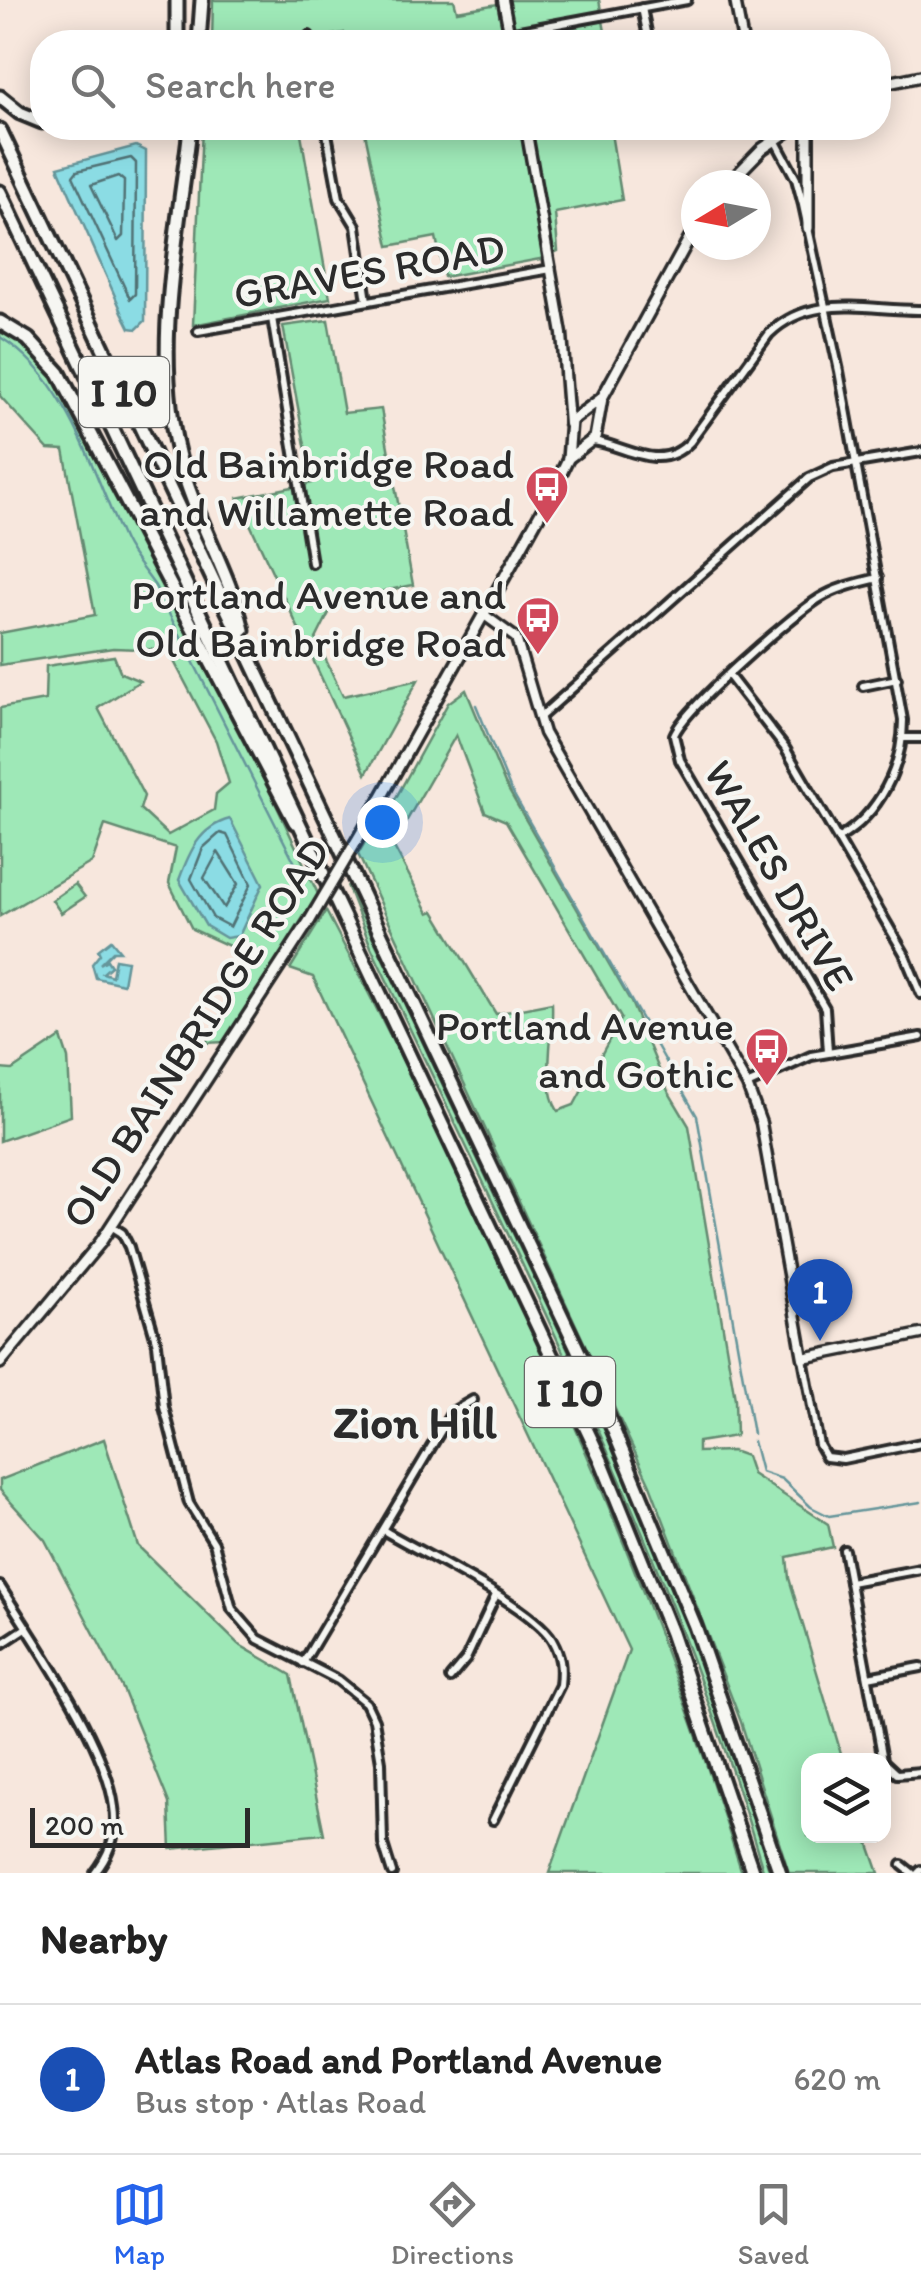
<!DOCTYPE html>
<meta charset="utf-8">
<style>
:root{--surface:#fff;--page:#f2f2f2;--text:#222;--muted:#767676;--line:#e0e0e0;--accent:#2563eb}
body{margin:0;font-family:Itim,sans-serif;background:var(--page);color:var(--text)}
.controls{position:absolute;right:30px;bottom:30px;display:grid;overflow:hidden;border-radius:20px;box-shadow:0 5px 25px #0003}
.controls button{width:90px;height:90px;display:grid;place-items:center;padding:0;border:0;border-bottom:2px solid var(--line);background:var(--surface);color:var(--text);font:50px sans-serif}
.compass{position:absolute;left:681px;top:170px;width:90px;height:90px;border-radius:50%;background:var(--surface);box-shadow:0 5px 25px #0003;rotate:260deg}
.scale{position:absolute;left:30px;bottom:25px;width:220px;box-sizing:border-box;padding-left:10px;border:5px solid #2b2b2b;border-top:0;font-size:28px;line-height:35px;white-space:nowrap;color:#2b2b2b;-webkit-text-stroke:8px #f6f6f2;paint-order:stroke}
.you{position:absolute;left:382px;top:822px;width:35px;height:35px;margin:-25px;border:8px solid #fff;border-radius:50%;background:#1a73e8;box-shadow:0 0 0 15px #1a73e833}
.badge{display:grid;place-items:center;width:65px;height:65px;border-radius:50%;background:var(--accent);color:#fff;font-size:32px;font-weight:700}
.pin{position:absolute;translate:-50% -82px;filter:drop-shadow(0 2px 5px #0008)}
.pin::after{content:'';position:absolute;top:52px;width:35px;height:30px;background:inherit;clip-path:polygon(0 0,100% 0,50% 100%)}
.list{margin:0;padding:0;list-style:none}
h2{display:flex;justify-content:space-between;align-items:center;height:130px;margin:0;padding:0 40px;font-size:42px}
h2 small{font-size:32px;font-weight:400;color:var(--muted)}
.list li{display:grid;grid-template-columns:65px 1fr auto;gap:30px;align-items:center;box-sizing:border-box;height:150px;padding:0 40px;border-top:2px solid var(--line)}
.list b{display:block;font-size:38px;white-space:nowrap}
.list p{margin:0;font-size:32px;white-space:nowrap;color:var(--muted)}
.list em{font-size:32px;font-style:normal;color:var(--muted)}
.icon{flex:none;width:55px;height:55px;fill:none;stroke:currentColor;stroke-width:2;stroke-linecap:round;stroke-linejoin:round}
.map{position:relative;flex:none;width:921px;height:1873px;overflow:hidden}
.search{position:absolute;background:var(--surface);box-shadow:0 5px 25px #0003;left:30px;right:30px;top:30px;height:110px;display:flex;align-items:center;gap:25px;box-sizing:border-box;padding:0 35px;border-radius:40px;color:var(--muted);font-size:38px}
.sheet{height:280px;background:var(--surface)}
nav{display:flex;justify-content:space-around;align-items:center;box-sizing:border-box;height:140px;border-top:2px solid var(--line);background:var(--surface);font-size:28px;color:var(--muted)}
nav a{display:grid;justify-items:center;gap:5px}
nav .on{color:var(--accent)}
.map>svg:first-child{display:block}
</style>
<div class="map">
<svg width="921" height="1873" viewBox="0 0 921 1873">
<rect width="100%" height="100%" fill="#f7e7dd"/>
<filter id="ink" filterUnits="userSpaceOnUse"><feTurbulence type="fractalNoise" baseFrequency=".01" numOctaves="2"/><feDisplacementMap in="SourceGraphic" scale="20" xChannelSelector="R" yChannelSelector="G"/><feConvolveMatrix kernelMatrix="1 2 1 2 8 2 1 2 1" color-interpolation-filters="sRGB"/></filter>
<g filter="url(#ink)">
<g fill="#9ee8b7" stroke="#648a71" stroke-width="2.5" fill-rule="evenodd">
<polygon points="213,0 454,0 457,11 498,4 498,0 599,0 607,42 346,42 344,33 294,42 212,42"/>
<polygon points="202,128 300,128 330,298 193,325"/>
<polygon points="364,128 624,128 611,133 622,200 555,213 558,251 540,259 444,277 436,237 389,246"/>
<polygon points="328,320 344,413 381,409 413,585 335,601 316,639 343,696 418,680 366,774 238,498 312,483 283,326"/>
<polygon points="0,325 56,375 217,679 318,894 224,1042 206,1043 251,956 192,929 169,883 176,848 105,825 92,862 0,916 0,708 45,700 46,666 114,656 121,673 140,681 98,708 144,796 140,809 168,835 214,810 216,794 229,783 216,741 168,650 113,648 0,665 0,633 95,615 64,450 48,449 0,396"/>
<path d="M466,690L505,784L631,1002L668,1091L689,1126L735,1399L736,1436L698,1442V1452L732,1451L746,1456L752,1474L828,1524L833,1547L787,1557L789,1578L843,1760H808V1836H866L879,1873H789L741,1722L650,1485L358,854L379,818L382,823L448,703ZM456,735L485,812L506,821L621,1018L574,1105L558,1111C541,1085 554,1036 552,1003L496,1014L434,911L429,913L386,832L395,841Z"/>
<polygon points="75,884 85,897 61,913 52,900"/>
<path d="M347,885C399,989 447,1095 497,1200C602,1417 706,1639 770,1873H764C670,1550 514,1250 371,947Z"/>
<path d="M326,911C488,1220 638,1539 742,1873H549L629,1650L313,977L290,969Z"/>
<polygon points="61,1037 68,1058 71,1116 0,1141 0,1069 12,1070"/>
<polygon points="104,1439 138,1546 238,1644 291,1675 324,1834 171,1849 169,1803 123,1689 45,1540 0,1490 0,1480"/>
</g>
<g fill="#8bdce4" stroke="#65959a" stroke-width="2.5">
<polygon points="136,146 146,151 145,321 137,329 130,328 122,312 58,167"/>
<path d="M230,819L263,884L239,936L226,938L206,926L179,880C189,853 199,827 230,819Z"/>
<polygon points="111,940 120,951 113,951 100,964 107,960 111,966 103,973 112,976 115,959 127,961 123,984 96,978 92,964 100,954 98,950"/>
</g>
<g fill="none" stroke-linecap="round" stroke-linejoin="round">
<g stroke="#517275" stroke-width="2.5">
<polygon points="131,158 136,163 135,294 130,299 73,176 77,171"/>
<polygon points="118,176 124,181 123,236 118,241 91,185"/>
<polygon points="220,833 227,835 251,884 230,927 213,918 191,879 203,848"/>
<polygon points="218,852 238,884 224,908 204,878"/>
</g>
<g stroke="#65959a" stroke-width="2.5">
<path d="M0,337C68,378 93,473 124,541C131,556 145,571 155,586L299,871"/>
<polyline points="476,705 510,788 697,1116 753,1434"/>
<polyline points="753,1441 761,1472 782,1479 811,1507 829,1516 921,1502"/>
</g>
<g stroke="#2b2b2b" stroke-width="14">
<g id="minor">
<polyline points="642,8 649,42"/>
<polyline points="509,33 687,0"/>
<polyline points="309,36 310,42"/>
<polyline points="326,128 339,198 356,226 367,301"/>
<path d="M775,140L796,179L803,205L839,371L903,720C903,767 879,814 839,838"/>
<polyline points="272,318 312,563"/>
<polyline points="198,331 551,269"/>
<path d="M593,441C628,446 659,474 690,442L769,334C812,292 869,311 921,310"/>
<polyline points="730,677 785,748 904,953 921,994"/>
<polyline points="863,686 897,679"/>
<polyline points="539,718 809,478 833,467 921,452"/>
<polyline points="903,738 921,738"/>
<path d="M828,1052L825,1008L680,760L674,735C686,707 791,616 820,598C838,587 858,583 878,578"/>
<polyline points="747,1085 811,1056 921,1037"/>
<polyline points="111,1226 122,1233 129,1247 157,1344 164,1407 189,1503 214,1543 232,1609 258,1639 338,1680 366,1703 374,1720 381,1762 383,1844 392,1873"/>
<polyline points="803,1358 819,1445 826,1457 843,1459 921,1443"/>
<path d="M383,1530C421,1553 532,1606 552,1640C561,1656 562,1667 560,1685L493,1820"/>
<polyline points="844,1550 883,1760"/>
<polyline points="850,1582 921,1569"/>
<path d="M0,1586C35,1642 106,1743 114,1807C118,1832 110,1854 95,1873"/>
<polyline points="0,1645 26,1628"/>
<polyline points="303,1663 452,1412 473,1400"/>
<polyline points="868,1677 921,1667"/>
<polyline points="450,1678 466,1659 495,1597"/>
<polyline points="884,1762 897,1774 921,1772"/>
<polyline points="902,1865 912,1873"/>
<polyline points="918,1873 921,1870"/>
</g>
</g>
<g stroke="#2b2b2b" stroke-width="15">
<g id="tertiary">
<polyline points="503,0 511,42"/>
<polyline points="735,0 743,42"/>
<polyline points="526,128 562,334 569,424"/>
<polyline points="766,128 775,140"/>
<polyline points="483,614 516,638 544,733 747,1085 761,1123 803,1358 921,1334"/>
</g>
</g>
<g stroke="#2b2b2b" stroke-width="16">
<g id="secondary">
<polyline points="878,85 921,76"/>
<polyline points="727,185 762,149 793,128"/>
<polyline points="808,228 808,128"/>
<polyline points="570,457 595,438 602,398 696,226"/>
<polyline points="363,830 551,494 568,459 571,421 602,398"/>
<polyline points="0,1363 100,1243 310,920"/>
</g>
</g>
<g stroke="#2b2b2b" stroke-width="19">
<g id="motorway">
<polyline points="177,0 177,42"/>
<polyline points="199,42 202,0"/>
<polyline points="0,97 20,113 42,122"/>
<path d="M190,128C178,236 152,349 179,457C194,517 229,570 243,630"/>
<polyline points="0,130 596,1388 695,1626 780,1873"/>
<polyline points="0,192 601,1460 671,1633 753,1873"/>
<polyline points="0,322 28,339 59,373 295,822"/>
</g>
</g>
<use href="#minor" stroke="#f6f6f2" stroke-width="6"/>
<use href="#tertiary" stroke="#f6f6f2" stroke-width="8"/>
<use href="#secondary" stroke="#f6f6f2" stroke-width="9"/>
<use href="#motorway" stroke="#f6f6f2" stroke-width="11"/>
<g stroke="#2b2b2b" stroke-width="16" stroke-linecap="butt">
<polyline id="secondary-bridge" points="310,920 363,830"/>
</g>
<use href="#secondary-bridge" stroke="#f6f6f2" stroke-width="9"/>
</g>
</g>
<defs>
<g id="bus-pin" transform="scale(2.25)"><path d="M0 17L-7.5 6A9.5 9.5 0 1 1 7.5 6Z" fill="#d1495b" stroke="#f6f6f2"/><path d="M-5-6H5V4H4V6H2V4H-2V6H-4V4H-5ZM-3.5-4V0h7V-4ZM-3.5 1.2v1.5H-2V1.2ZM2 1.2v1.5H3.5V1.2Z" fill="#fff"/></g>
</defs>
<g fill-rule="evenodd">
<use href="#bus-pin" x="547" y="487"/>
<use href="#bus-pin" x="538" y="618"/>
<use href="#bus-pin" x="767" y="1049"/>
</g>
<g text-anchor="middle" stroke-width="8" stroke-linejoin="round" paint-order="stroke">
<g fill="#f6f6f2" stroke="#686867" stroke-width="2.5">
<rect x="79" y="357" width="90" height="70" rx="8"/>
<rect x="525" y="1357" width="90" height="70" rx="8"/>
</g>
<g font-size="40" font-weight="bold" fill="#2b2b2b">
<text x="124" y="406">I 10</text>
<text x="570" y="1406">I 10</text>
</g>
<g font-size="42" fill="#2b2b2b" stroke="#f6f6f2">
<text transform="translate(369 270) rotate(-10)" y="15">GRAVES ROAD</text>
<text transform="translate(780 875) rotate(60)" y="15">WALES DRIVE</text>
<text transform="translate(195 1032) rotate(-57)" y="15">OLD BAINBRIDGE ROAD</text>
</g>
<g font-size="42" fill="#2b2b2b" stroke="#f6f6f2" text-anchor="end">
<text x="514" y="478">Old Bainbridge Road<tspan x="514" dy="48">and Willamette Road</tspan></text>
<text x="506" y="609">Portland Avenue and<tspan x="506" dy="48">Old Bainbridge Road</tspan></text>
<text x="734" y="1040">Portland Avenue<tspan x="734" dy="48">and Gothic</tspan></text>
</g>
<g font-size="45" font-weight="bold" fill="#2b2b2b" stroke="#f6f6f2">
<text x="415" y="1438">Zion Hill</text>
</g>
</g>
</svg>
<div class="controls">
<button><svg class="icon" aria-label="layers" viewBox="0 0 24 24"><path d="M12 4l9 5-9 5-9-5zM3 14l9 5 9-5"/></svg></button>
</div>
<svg class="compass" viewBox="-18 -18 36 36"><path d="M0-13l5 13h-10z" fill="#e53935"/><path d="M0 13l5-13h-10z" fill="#767676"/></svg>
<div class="scale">200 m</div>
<div class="you"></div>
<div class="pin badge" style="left:820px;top:1341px;background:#1a4fb4">1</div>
<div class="search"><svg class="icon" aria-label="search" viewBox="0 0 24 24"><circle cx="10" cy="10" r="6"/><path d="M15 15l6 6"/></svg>Search here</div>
</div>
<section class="sheet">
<h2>Nearby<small></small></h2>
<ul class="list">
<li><span class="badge" style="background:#1a4fb4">1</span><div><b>Atlas Road and Portland Avenue</b><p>Bus stop · Atlas Road</p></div><em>620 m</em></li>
</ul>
</section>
<nav>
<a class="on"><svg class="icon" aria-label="map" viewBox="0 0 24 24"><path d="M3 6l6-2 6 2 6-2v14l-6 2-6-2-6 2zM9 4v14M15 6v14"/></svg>Map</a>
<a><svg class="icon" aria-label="directions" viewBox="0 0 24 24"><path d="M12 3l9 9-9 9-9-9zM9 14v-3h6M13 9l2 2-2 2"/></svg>Directions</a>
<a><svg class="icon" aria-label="saved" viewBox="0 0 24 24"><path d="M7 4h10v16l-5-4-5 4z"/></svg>Saved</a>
</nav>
